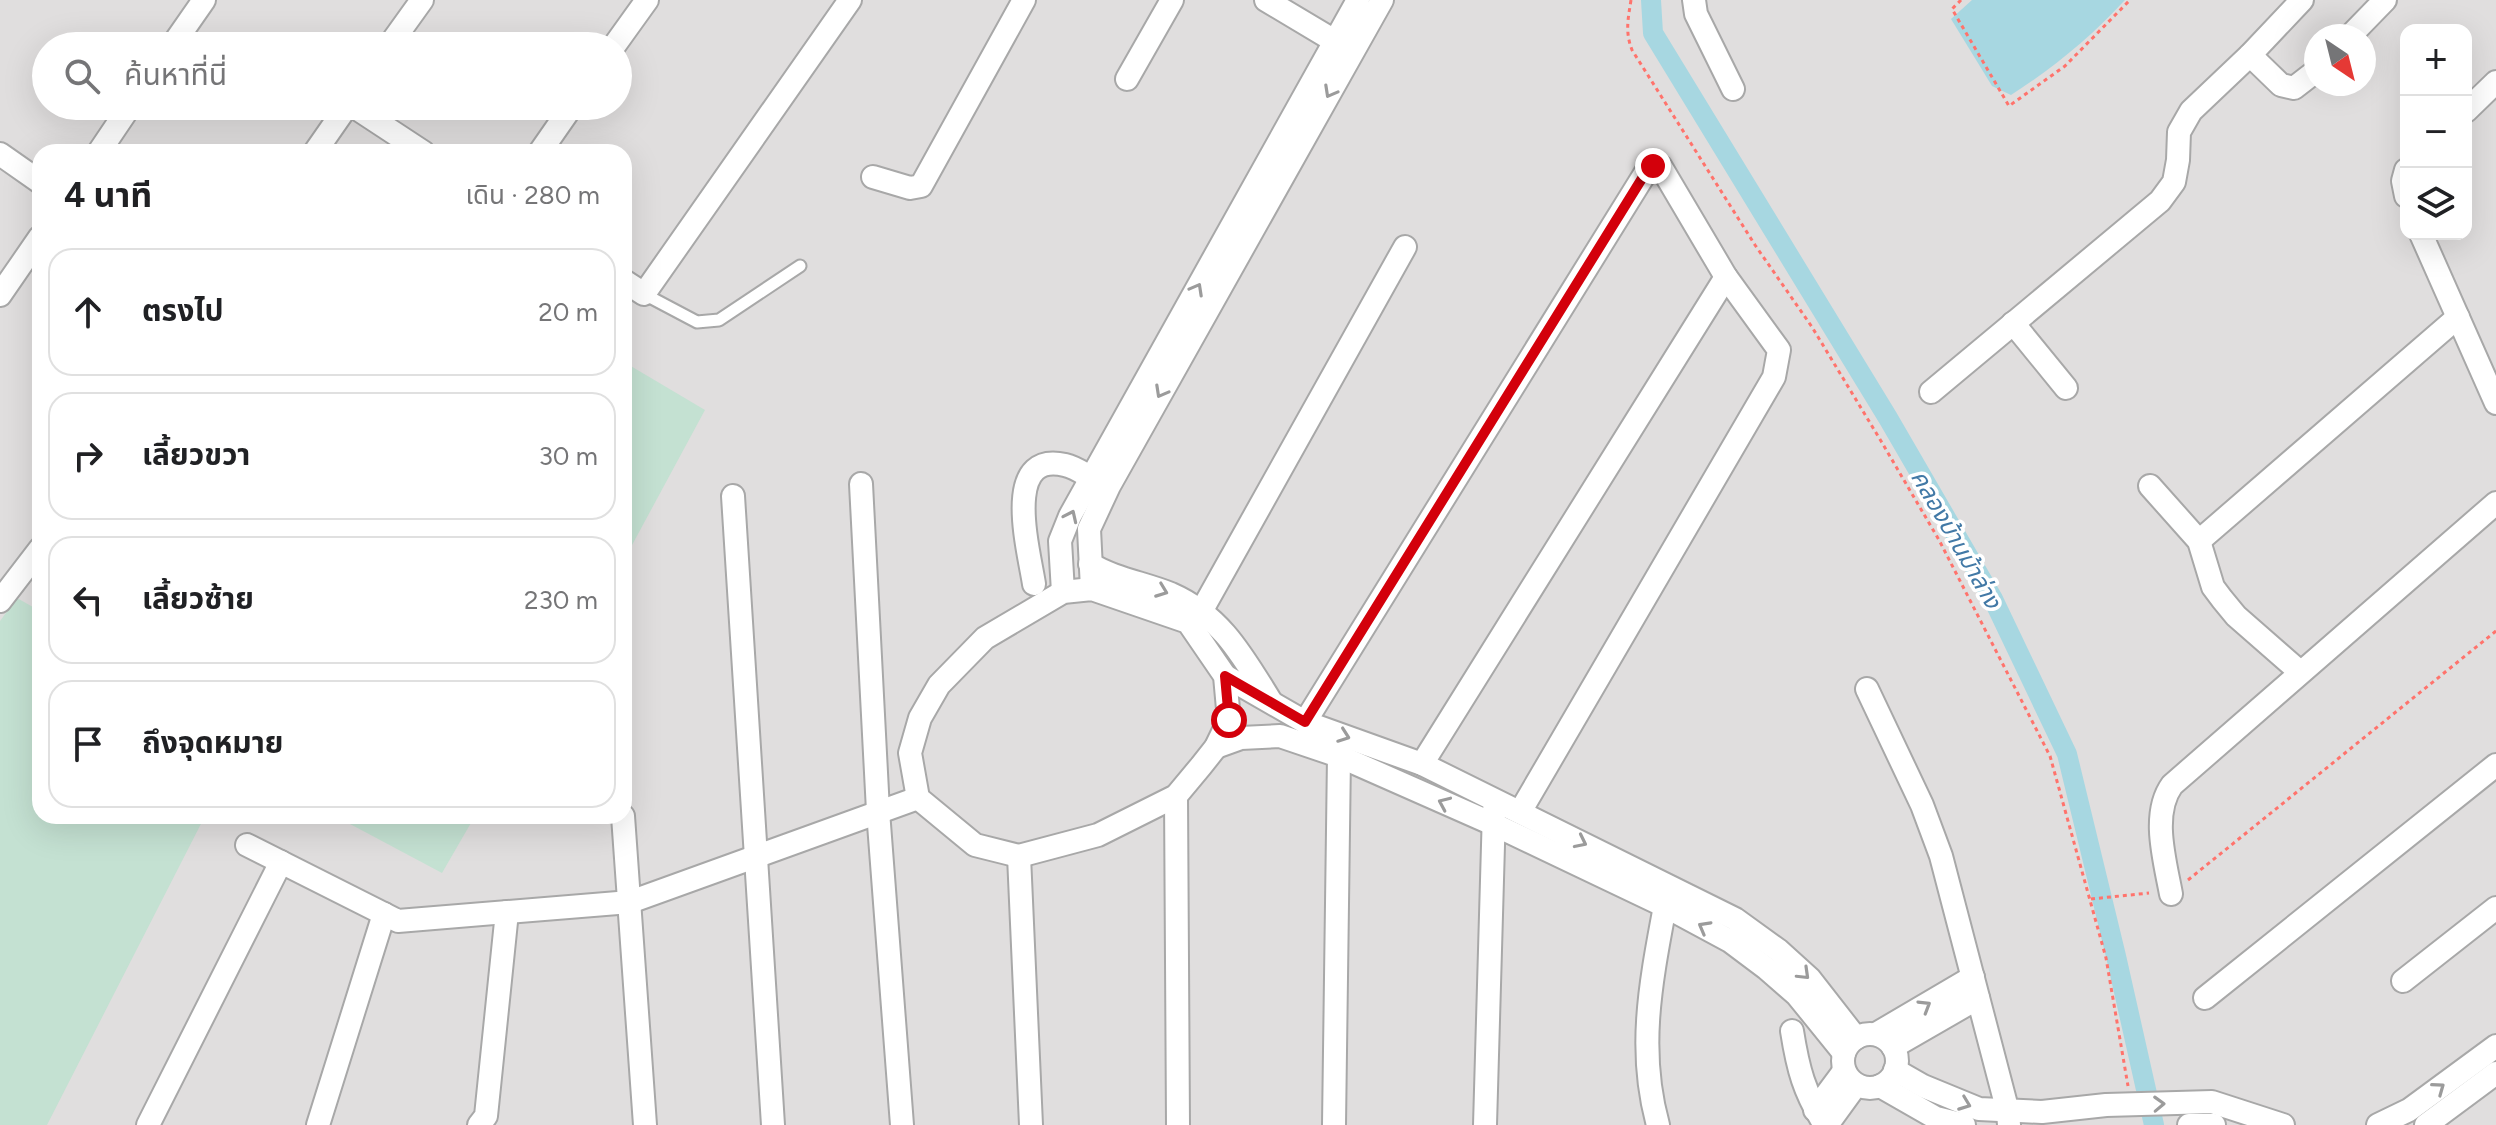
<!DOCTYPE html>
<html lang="th">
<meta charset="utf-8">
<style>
:root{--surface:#fff;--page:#f6f6f6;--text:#202124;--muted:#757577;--line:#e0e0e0}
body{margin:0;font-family:Figtree,"Noto Sans Thai",sans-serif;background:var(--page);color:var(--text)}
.controls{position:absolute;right:24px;top:24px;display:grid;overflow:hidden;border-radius:16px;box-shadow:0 8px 32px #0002}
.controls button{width:72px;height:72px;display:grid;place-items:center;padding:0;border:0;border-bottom:2px solid var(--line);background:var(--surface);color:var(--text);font:40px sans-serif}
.compass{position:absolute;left:2304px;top:24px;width:72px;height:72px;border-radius:50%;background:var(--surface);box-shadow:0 8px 32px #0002;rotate:145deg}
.stop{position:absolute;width:24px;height:24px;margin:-18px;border:6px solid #d3000b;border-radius:50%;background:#fff}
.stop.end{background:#d3000b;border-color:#fff;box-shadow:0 2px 8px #0008}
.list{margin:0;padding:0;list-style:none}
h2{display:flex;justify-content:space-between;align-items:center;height:104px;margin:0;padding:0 32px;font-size:34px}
h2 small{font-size:26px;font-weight:400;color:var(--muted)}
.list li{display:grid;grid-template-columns:52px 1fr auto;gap:24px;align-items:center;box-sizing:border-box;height:128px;margin:0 16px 16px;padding:0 16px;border:2px solid var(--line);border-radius:24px}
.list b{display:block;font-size:30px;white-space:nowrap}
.list em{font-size:26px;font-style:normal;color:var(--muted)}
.icon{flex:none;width:44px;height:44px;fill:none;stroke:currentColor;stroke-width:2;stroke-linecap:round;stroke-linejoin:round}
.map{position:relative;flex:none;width:2496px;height:1125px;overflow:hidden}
.search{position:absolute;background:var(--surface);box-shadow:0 8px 32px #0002;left:32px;top:32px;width:600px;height:88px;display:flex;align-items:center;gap:20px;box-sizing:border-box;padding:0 28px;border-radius:44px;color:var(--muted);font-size:30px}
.panel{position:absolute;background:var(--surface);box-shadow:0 8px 32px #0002;left:32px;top:144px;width:600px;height:680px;border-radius:24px}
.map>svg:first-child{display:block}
</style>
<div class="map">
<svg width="2496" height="1125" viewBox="0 0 2496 1125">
<rect width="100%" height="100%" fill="#f2eee8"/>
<path fill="#e0dede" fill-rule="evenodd" d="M0,0H2496V1125H0ZM2406,30H2466V234H2406ZM2316,36H2364V84H2316ZM46,46H618V106H46ZM40,152H624V816H40Z"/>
<g fill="#c4e1d2">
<polygon points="624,362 705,410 624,560"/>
<polygon points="17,598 40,611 40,816 205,816 47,1125 0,1125 0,621"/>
<polygon points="335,816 475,816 442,873"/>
</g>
<path fill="#a7d7e1" d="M1972,0H2125C2091,37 2053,68 2011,95L1992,86L1951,19Z"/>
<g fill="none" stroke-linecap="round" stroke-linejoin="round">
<polyline stroke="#a7d7e1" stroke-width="20" points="1651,0 1653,33 1888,418 1993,599 2067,754 2116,956 2154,1125"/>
<g stroke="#a8a8a8" stroke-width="15">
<polyline id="lane" points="644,294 697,322 719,320 800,266"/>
</g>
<g stroke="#a8a8a8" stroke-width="26">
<g id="street">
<polyline points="1266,0 1348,49"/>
<polyline points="1694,0 1696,14 1733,89"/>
<polyline points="2350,36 2385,0"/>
<polyline points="172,46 204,0"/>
<polyline points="389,46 422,0"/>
<polyline points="614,46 647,0"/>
<polyline points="2250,55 2281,85 2294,88 2316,71"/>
<polyline points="1127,79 1172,0"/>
<polyline points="353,106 423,152"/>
<polyline points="2466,111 2496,82"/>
<polyline points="99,152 130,106"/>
<polyline points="315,152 347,106"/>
<polyline points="540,152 572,106"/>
<polyline points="0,154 40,182"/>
<polyline points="2406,170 2403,181 2406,196"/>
<polyline points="873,177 910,188 921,186 1024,0"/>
<polyline points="2421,234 2496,403"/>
<polyline points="624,281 644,294 850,0"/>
<polyline points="0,295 40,237"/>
<polyline points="2013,323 2066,388"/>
<polyline points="1931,392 2160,201 2174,182 2178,160 2179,132 2191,111 2250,55 2302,0"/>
<polyline points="861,484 878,811 902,1125"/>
<polyline points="2150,486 2199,541 2213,587 2222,599 2236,616 2300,672"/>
<polyline points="733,496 773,1125"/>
<polyline points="2199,541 2458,317"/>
<path d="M1090,564C1115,579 1144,583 1171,594C1221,616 1242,655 1270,700"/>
<path d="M1034,584C1029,551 1001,450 1065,465C1079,468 1090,479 1104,484"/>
<polygon points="1092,589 1188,622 1225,676 1229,720 1216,747 1201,766 1176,796 1098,835 1019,856 975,845 918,798 910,753 920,718 939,685 985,638 1063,592"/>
<polyline points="1092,589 1089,529 1109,486 1382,0"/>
<polyline points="1063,592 1060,541 1070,516 1358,0"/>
<polyline points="0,601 40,549"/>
<polyline points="1188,622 1202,610 1405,247"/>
<polyline points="1225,676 1305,722 1422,764 1735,919 1778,950 1810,979 1856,1038"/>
<polyline points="1867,689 1922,805 1941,856 2008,1112 2009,1125"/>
<polyline points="1305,722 1646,172 1653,166 1661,167 1726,277 1779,350 1774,377 1520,812"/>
<polyline points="1216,747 1241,738 1280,736 1339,756 1493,824 1665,906 1730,941 1766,968 1797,995 1844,1053"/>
<polyline points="1422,764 1726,277"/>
<polyline points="1176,796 1178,1125"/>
<polyline points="623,816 645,1125"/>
<polyline points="247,845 398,921 630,902 918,798"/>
<polyline points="1019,856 1031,1125"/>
<path d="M2171,894C2165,861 2151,814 2172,785L2496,503"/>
<polyline points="2403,981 2496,908"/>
<polyline points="2205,998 2496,765"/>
<path d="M1792,1031C1798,1069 1804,1092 1825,1125"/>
<polyline points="1876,1034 1973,977"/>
<circle cx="1870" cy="1061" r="27"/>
<polyline points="1893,1047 1978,998"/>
<polyline points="1895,1070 1923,1086 1979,1109 2042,1112 2106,1105 2212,1102 2283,1125"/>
<polyline points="1880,1086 1936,1118 1964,1125"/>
<polyline points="1815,1110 1844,1071"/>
<polyline points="148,1125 281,862"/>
<polyline points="318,1125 384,914"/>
<polyline points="479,1125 486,1116 507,912"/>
<polyline points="1334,1125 1339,756"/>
<polyline points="1485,1125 1494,810"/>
<path d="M1658,1125C1637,1050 1651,981 1665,906"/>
<polyline points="1827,1125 1856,1085"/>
<polyline points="2189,1125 2214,1125"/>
<polyline points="2378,1125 2409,1110 2496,1046"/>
<polyline points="2426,1125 2496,1073"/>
</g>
</g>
<g stroke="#ff736c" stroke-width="3" stroke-dasharray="4 4" stroke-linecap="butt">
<path d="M1631,0C1628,19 1625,32 1632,50L1755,245L1812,327L1881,441L1939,540L2050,756L2106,958L2128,1086"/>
<polyline points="1961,0 1952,9 2009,106 2065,66 2130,0"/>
<polyline points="2188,880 2496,631"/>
<polyline points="2091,899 2149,893"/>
</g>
<use href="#lane" stroke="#fff" stroke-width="11"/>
<use href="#street" stroke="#fff" stroke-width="22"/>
</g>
<defs><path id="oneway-chevron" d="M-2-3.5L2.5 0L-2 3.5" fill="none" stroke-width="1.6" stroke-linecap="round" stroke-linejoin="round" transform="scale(2)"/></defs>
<g stroke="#9b9b9b">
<use href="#oneway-chevron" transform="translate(1330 92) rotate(119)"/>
<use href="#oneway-chevron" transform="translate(1197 289) rotate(-61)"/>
<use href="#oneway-chevron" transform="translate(1161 392) rotate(119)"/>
<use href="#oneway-chevron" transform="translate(1071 516) rotate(-65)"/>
<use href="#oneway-chevron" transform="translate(1162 591) rotate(21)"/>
<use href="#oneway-chevron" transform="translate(1344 736) rotate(20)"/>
<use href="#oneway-chevron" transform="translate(1444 803) rotate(-156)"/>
<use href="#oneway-chevron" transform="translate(1581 842) rotate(26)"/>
<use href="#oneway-chevron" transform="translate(1704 927) rotate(-151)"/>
<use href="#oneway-chevron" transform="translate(1804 974) rotate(44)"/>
<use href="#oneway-chevron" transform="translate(1925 1006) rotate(-31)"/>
<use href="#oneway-chevron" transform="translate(2439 1088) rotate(-36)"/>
<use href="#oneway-chevron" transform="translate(1965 1104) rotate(21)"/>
<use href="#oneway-chevron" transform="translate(2159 1104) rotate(-2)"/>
</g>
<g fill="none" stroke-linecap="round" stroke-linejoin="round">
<polyline stroke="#d3000b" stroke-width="10" points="1229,720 1225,676 1305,722 1646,172 1653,166"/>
</g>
<g text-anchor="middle" stroke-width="7" stroke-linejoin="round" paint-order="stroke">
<g font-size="24" font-style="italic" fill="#4279a6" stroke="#fff">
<text transform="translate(1956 539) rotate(60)" y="8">คลองบ้านม้าล่าง</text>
</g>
</g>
</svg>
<div class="controls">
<button>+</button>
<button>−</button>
<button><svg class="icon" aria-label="layers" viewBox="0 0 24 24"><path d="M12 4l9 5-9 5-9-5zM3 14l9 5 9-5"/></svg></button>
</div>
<svg class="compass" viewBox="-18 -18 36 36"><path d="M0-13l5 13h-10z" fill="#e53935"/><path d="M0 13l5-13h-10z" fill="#757577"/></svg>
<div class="stop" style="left:1229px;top:720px"></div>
<div class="stop end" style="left:1653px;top:166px"></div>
<div class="search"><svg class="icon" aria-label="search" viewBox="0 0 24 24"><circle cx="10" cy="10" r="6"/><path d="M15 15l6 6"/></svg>ค้นหาที่นี่</div>
<section class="panel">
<h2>4 นาที<small>เดิน · 280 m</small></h2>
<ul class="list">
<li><svg class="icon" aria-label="ahead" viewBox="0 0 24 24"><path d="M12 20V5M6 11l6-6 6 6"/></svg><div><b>ตรงไป</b></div><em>20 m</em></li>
<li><svg class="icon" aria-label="right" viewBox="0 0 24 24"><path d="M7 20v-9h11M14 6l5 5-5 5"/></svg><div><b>เลี้ยวขวา</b></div><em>30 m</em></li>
<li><svg class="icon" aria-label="left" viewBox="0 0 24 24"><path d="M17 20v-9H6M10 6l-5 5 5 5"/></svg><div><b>เลี้ยวซ้าย</b></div><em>230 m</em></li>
<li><svg class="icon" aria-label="arrive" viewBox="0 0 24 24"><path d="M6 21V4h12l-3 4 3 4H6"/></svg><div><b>ถึงจุดหมาย</b></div></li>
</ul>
</section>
</div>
